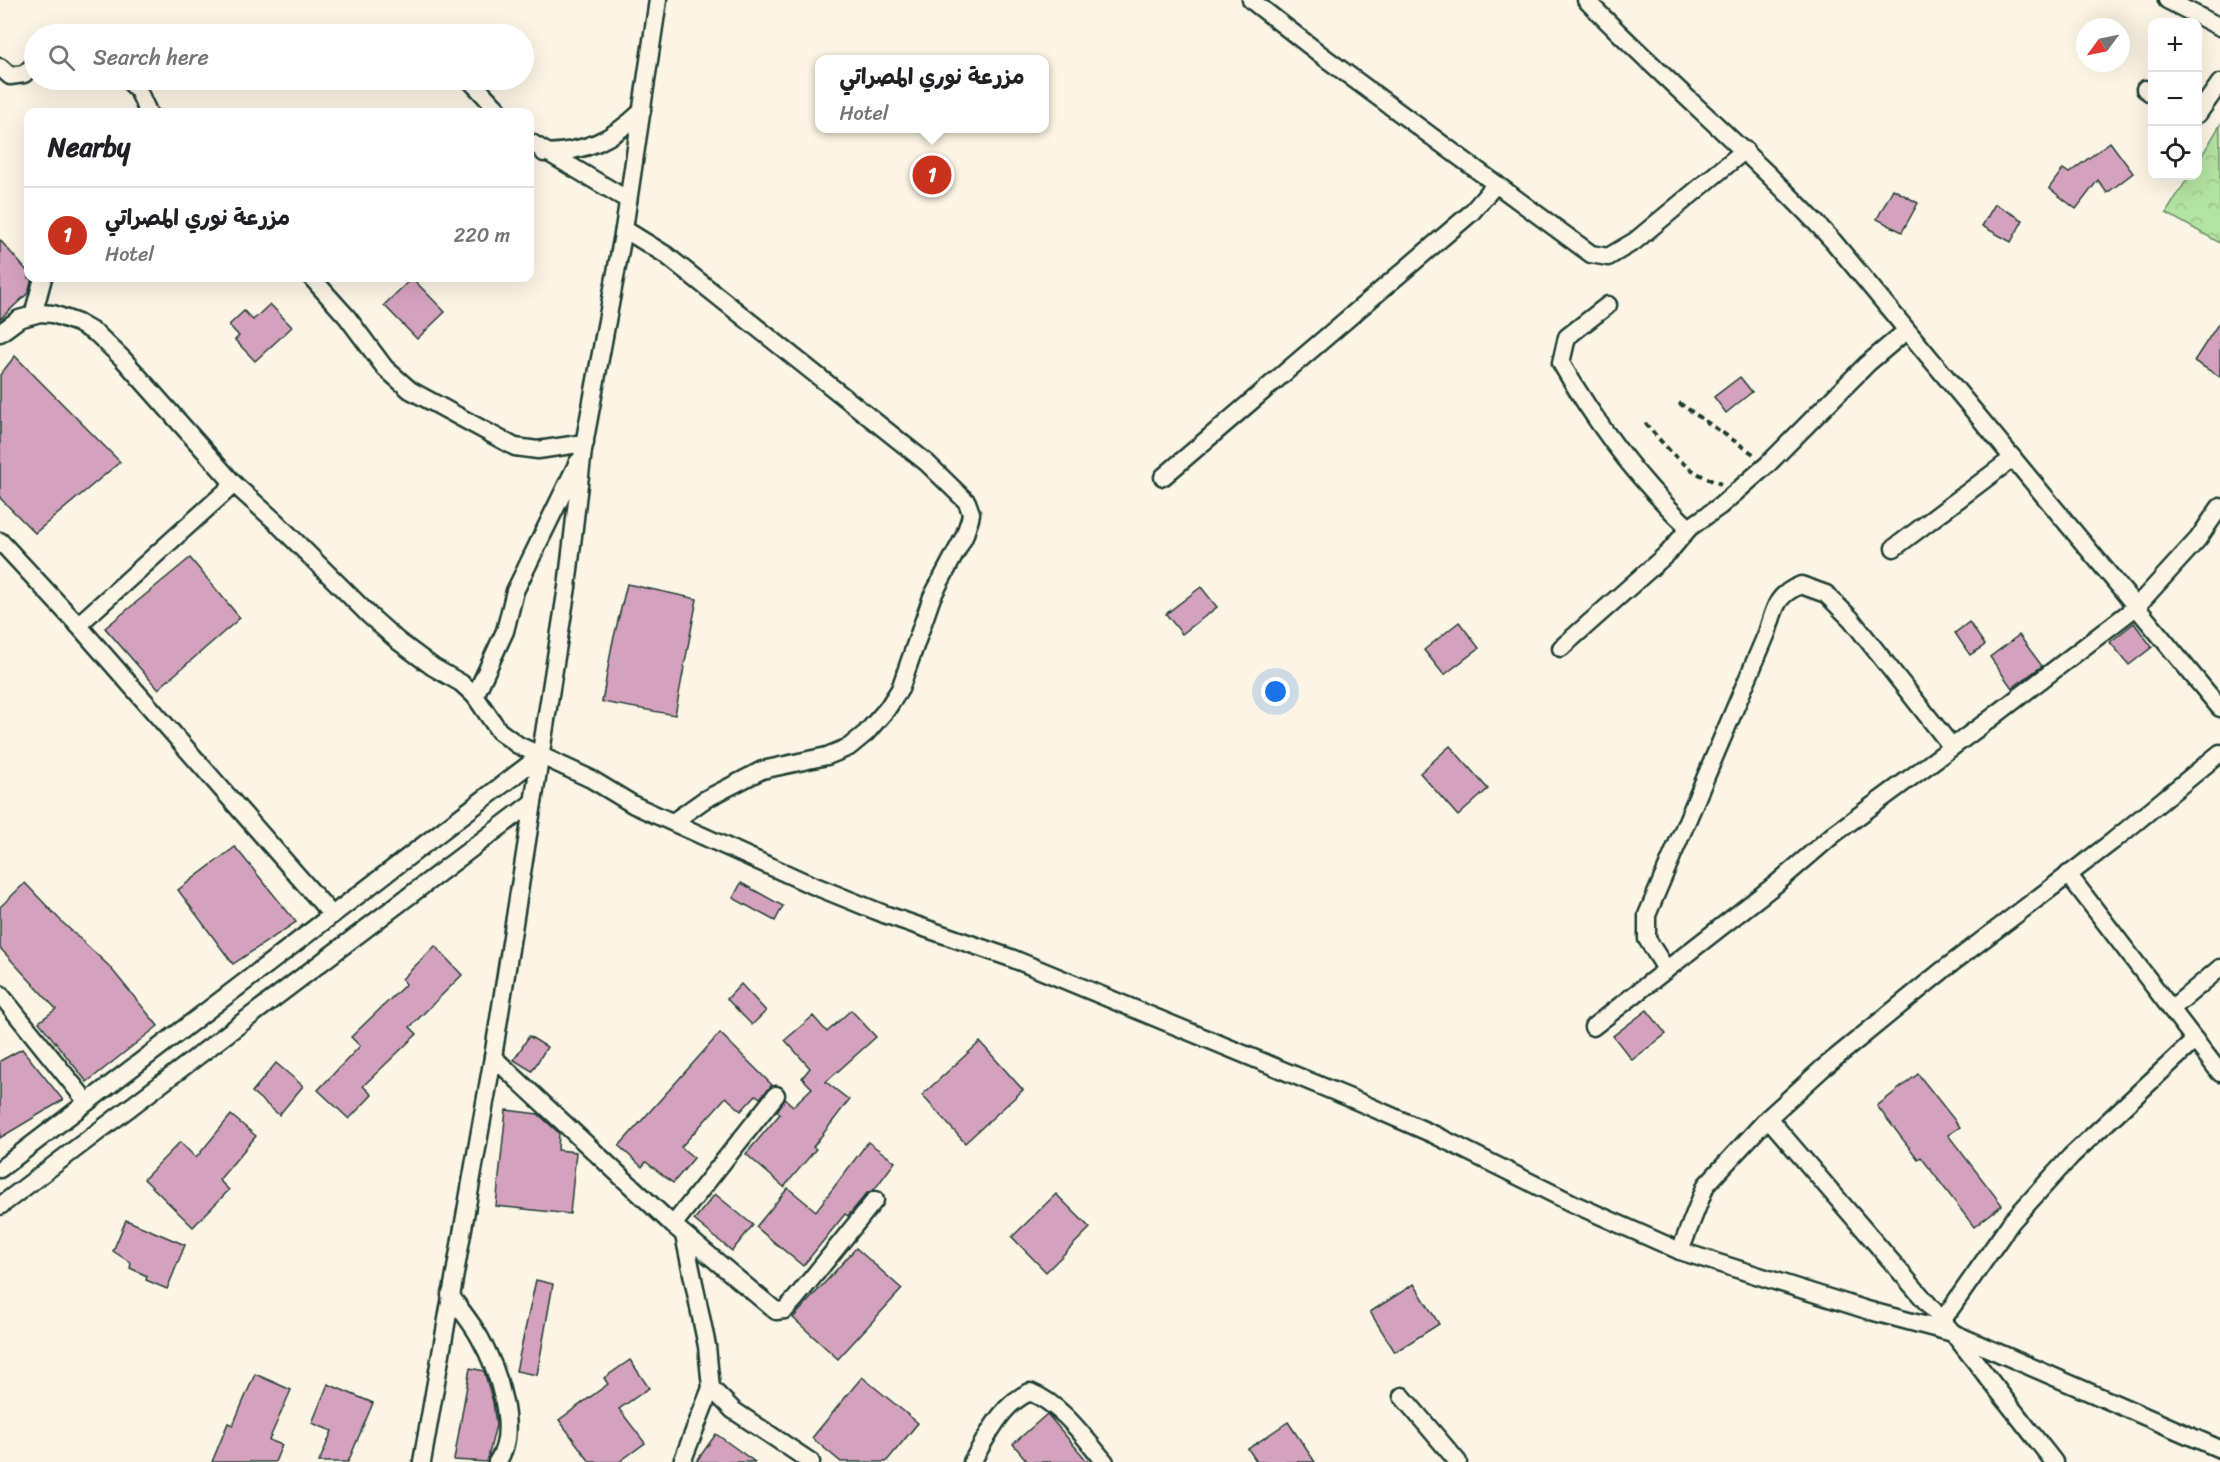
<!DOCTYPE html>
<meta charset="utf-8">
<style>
:root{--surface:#fff;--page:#f2f2f2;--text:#202124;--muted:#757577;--line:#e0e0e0;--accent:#c8321e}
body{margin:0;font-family:Sriracha,"Playpen Sans Arabic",sans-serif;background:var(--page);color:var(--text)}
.controls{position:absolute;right:18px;top:18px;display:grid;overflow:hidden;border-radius:12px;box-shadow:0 6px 24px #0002}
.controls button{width:54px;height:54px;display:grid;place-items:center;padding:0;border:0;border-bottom:2px solid var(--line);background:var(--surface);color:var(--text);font:30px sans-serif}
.compass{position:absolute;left:2076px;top:18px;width:54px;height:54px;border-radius:50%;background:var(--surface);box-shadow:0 6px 24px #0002;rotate:237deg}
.you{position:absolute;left:1276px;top:692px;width:21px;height:21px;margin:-15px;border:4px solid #fff;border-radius:50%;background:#1a73e8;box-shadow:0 0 0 9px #1a73e833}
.badge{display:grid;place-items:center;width:39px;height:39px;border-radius:50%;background:var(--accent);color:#fff;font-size:20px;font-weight:700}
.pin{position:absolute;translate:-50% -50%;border:3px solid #fff;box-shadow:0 2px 6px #0006}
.popup{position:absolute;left:815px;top:55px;width:234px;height:78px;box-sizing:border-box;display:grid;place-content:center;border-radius:12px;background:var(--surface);filter:drop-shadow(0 2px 4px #0005);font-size:20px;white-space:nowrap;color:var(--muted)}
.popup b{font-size:22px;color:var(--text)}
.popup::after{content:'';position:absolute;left:50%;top:100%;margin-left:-12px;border:12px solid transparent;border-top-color:var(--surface)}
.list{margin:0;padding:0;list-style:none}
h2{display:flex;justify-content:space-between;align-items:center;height:78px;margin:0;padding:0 24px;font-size:26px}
h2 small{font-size:20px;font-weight:400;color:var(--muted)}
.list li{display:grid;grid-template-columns:39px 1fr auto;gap:18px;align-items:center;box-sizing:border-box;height:96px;padding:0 24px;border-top:2px solid var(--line)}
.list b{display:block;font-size:22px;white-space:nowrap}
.list p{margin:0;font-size:20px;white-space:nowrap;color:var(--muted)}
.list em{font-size:20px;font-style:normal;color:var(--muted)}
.icon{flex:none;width:33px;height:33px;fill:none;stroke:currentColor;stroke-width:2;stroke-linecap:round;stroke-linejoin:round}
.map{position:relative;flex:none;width:2220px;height:1462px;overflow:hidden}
.search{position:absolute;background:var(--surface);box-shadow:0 6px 24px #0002;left:24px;top:24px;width:510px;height:66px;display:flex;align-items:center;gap:15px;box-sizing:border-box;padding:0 21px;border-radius:33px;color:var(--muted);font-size:22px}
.panel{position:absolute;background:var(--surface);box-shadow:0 6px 24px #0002;left:24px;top:108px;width:510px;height:174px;border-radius:12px}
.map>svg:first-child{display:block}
</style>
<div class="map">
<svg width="2220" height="1462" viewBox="0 0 2220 1462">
<defs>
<pattern id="park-crowns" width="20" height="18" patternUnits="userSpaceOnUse" patternTransform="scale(1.5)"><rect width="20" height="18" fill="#b4e3a2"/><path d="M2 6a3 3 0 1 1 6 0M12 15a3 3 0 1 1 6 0" fill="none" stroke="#9ac48c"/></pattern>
</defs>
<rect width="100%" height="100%" fill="#fcf5e5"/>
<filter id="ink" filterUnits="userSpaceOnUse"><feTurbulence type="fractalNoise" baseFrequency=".0167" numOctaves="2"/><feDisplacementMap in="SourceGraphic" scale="12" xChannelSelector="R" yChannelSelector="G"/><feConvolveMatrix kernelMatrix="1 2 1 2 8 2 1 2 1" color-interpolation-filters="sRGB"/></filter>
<g filter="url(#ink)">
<polygon fill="url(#park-crowns)" stroke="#6a906b" stroke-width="1.5" points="2220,125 2220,243 2166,213 2189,176 2198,176 2198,162"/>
<g fill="#d5a2be" stroke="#1f3d34" stroke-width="1.5">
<polygon points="2110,142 2133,173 2107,193 2098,180 2076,209 2049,188 2063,169 2069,173"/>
<polygon points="1893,189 1918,203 1902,232 1877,219"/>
<polygon points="1995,204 2023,220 2011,242 1982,226"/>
<polygon points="0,240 28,272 28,278 32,278 28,293 0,319"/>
<polygon points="412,278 445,312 417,339 384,305"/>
<polygon points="270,304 292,327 255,361 235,340 239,336 229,325 244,311 253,320"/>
<polygon points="2220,321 2220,377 2194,361"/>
<polygon points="15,356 120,462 35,533 0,498 0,375"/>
<polygon points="1740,377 1752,392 1726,413 1714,397"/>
<polygon points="190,558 240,618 158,689 105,628"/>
<polygon points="627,584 697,599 675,715 602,702 612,645"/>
<polygon points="1201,587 1217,607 1182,634 1166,614"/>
<polygon points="1459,622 1479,648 1444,675 1424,650"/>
<polygon points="1969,622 1985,645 1970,655 1955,633"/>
<polygon points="2134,623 2152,647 2129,665 2110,642"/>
<polygon points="2019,635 2042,666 2012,688 1990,657"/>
<polygon points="1450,746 1488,789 1458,816 1420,773"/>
<polygon points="235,847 296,922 233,964 178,890"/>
<polygon points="25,883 63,923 109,966 158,1026 87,1082 39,1022 56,1009 0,948 0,907"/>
<polygon points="741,883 783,906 775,921 733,898"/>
<polygon points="435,946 462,975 410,1027 417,1034 363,1086 372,1095 349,1119 318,1090 360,1046 351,1037 406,984 402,979"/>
<polygon points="741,984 766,1011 752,1025 727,999"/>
<polygon points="851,1010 876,1037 826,1082 849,1100 813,1147 816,1149 784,1187 746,1154 780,1114 777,1111 785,1099 793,1106 812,1088 802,1078 810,1068 785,1040 813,1016 827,1032"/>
<polygon points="1647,1010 1666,1034 1632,1060 1613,1036"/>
<polygon points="720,1033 772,1085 760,1098 756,1095 741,1111 726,1097 681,1147 694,1158 673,1183 646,1162 642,1167 619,1146"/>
<polygon points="529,1036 547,1047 532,1071 514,1060"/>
<polygon points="980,1042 1023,1090 965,1143 922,1095"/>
<polygon points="22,1049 63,1100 0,1138 0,1061"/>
<polygon points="276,1063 303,1086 279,1115 252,1092"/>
<polygon points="1918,1074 1960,1127 1948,1135 2002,1205 1974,1227 1921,1157 1918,1159 1877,1106"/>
<polygon points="506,1110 538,1114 559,1133 558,1150 576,1152 570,1214 496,1206"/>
<polygon points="231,1115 256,1136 219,1180 229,1190 193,1227 144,1179 180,1142 196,1158"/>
<polygon points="868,1142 895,1162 874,1190 867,1193 848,1216 845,1214 803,1266 756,1227 788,1188 816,1211"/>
<polygon points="715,1194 753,1225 732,1251 694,1220"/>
<polygon points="1056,1194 1090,1228 1046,1272 1012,1237"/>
<polygon points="126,1220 185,1245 167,1289 146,1280 147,1276 130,1268 131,1263 113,1251"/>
<polygon points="856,1248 902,1289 838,1359 793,1318"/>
<polygon points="536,1280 553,1284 537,1375 516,1371"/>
<polygon points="1414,1284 1439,1324 1395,1352 1370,1312"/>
<polygon points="630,1360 649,1388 619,1409 645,1443 619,1462 590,1462 559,1420 608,1384 604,1378"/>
<polygon points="470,1368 484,1371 493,1402 496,1425 487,1462 454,1460"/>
<polygon points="255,1374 291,1390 269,1440 282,1445 275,1462 212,1462 228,1423 233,1425"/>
<polygon points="862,1377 918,1423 886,1462 841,1462 812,1438"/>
<polygon points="328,1384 373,1403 348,1462 319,1462 332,1431 312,1423"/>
<polygon points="1047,1414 1049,1416 1088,1462 1028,1462 1013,1444"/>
<polygon points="1288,1422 1315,1462 1257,1462 1248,1449"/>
<polygon points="716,1434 755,1462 696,1462"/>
</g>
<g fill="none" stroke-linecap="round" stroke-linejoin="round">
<g stroke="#1f3d34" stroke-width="21">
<g id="street">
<polyline points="658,0 624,229 583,450 567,587 493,1057 673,1225 776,1311 785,1310 796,1298 875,1200"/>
<path d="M1586,0C1667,83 1755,156 1833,241L2220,708"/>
<polyline points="2167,0 2220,27"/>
<polyline points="0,67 10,76 24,74 34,65"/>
<polyline points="128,80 138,90 148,112"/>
<polyline points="470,80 500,112"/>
<polyline points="2145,89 2152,94"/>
<polyline points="2198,114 2220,83"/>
<polyline points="530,142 628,200"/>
<path d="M544,153C586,152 612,140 642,111"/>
<polyline points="1496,184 1591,254 1608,257 1635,241 1745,150"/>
<polyline points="624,229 666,255 927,463 967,502 971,513 970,519 964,537 932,597 900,689 887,709 866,733 849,747 827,756 762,770 704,800 673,822"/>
<polyline points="312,278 347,317 385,368 410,390 515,447 538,450 585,443"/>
<path d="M1608,305L1567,337L1561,363C1595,422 1639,481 1689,528"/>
<polyline points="33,315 43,278"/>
<polyline points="0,333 19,319 40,313 53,314 78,323 97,334 123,359 234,484"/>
<polyline points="1163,477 1471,213 1496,184 1324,57 1251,0"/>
<polyline points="0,541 78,625 332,915"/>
<polyline points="1894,548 2013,458"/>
<polyline points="78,625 234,484 275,521 370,616 398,641 433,667 461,683 475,696 499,731 518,745 591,779 634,805 805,882 884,914 1011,958 1350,1098 1435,1135 1574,1204 1680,1251 1867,1310 1953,1333 2220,1449"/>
<polyline points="1561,648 1669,552 1689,528 1720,506 1768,464 1867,364 1906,331"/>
<polyline points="475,696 505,631 515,591 578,462"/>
<polyline points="2068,874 2220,1073"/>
<path d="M1666,969L1647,939V915L1767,633C1775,609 1775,595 1801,585L1826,594L1851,619L1952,747"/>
<polyline points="0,994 87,1102"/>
<polyline points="2171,1009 2220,968"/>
<polyline points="1593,1027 1776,884 1834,834 1989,720 2136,607 2198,539 2220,507"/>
<polyline points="1768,1118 1953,1333 2054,1462"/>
<polyline points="0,1169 540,756"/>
<polyline points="0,1206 533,802"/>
<polyline points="673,1225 776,1095"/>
<polyline points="684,1235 707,1346 711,1388 733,1410 811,1462"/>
<polyline points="1680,1251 1706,1185 1768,1118 1823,1068 1943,970 2113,841 2220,753"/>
<path d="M450,1295C460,1309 472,1323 480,1338C497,1368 520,1432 497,1462"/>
<polyline points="1942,1321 2012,1221 2071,1156 2195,1040"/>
<polyline points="1402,1396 1458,1462"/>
<polyline points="422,1462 493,1057"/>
<polyline points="682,1462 711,1388"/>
<path d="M972,1462C987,1437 1001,1404 1030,1392C1062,1405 1083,1436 1105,1462"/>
</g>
</g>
<g stroke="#1f3d34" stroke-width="4" stroke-dasharray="6 4.5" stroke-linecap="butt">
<polyline points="1679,403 1755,455"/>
<path d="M1645,423C1670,451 1684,471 1721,484"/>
</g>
<use href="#street" stroke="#fcf5e5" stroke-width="16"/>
</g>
</g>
</svg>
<div class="controls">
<button>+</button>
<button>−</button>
<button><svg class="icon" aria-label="locate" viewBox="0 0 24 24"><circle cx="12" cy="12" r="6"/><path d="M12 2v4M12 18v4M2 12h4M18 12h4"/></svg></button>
</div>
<svg class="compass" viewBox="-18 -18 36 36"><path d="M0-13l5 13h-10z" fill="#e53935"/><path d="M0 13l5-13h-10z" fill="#757577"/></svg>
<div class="you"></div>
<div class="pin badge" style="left:932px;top:175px">1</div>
<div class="popup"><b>مزرعة نوري المصراتي</b>Hotel</div>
<div class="search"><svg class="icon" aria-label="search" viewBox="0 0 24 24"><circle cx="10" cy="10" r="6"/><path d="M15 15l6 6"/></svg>Search here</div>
<section class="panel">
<h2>Nearby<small></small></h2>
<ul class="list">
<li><span class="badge">1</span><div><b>مزرعة نوري المصراتي</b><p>Hotel</p></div><em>220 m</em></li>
</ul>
</section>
</div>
